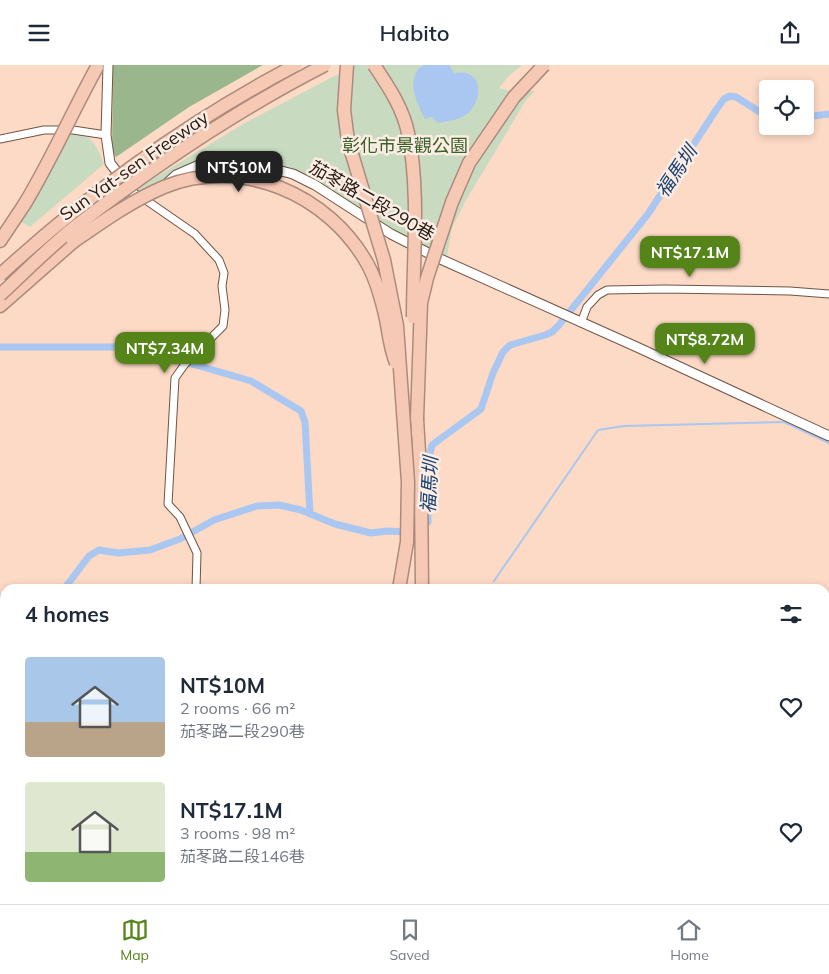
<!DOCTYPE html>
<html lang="en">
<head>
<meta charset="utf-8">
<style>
	:root { --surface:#fff; --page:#f2f2f3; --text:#1f2937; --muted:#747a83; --line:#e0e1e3; --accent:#558519 }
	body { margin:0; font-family:Mulish,"Noto Sans TC",sans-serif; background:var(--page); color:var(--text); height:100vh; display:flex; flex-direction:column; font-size:19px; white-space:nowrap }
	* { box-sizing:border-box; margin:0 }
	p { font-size:16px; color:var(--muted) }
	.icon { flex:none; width:28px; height:28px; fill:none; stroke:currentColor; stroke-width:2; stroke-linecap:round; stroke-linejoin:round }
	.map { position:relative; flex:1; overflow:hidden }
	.side { position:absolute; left:0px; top:519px; width:830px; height:321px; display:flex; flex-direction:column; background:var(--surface); border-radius:15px 15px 0 0; box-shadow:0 2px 8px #0003 }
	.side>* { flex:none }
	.controls { position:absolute; left:759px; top:15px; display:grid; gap:10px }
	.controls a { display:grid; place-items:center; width:55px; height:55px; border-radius:5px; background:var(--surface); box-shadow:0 2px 8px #0003; font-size:25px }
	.price { position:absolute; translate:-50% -42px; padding:0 11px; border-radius:10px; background:var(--accent); color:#fff; font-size:16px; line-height:32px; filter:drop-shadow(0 1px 2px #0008) }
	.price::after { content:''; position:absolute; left:50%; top:30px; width:15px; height:11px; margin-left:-8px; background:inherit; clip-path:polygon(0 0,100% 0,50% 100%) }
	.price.current { background:#222; color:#fff }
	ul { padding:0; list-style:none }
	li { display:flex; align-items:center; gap:15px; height:125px; padding:0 25px }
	li span { display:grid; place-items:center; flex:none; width:140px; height:100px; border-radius:5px; color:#555 }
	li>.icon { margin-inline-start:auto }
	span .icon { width:60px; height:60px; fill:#fffc; stroke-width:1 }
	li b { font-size:21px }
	h2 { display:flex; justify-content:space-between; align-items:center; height:60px; padding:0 25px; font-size:21px }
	header { display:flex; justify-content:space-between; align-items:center; height:65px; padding:0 25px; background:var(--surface); font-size:22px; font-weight:600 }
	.tab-bar { display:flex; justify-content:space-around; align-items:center; height:70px; border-top:1px solid var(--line); background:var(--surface); font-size:14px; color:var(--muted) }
	.tab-bar a { display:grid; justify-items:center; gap:2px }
	.tab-bar .current { color:var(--accent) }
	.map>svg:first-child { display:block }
</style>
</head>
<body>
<header><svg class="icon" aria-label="menu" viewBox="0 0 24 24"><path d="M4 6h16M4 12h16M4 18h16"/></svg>Habito<svg class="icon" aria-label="share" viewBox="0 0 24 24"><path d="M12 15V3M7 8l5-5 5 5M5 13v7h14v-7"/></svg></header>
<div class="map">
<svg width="829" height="839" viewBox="0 0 829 839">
	<rect width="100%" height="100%" fill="#fddac6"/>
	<path fill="#c8dbc0" d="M355,0H522L509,11L499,23L510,26H535L526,35L465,137L452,163L446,197L279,104L212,96L138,128V123L243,59Z
		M68,69C92,67 96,80 104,99L30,162L21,157L29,145Z"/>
	<path fill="#99b68d" d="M113,0H263L189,42L116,92L112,87Z"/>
	<path fill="#a9c7f0" d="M424,0H449L454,8C458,8 462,7 466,8C484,13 480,38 468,48C460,55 448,56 438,58L432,52L425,54C417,39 404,11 424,0Z"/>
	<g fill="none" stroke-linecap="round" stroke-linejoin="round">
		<path stroke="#a9c7f0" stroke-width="2" d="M494,516L598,365L624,361L784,357L829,378"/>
		<path stroke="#a9c7f0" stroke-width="7" d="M805,52L829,49
			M0,282H121L196,300L251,316L301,346L305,357L310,449
			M64,524L89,491L99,485L118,488L150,485L180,474L214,455L257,441L279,440L301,445L335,459L371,468L387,466L407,467L420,465L428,457L427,402L432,380L481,344L493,308L503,287L510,280L545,270L552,267L559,260L648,149L718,42L724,34L730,31L736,32L768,52
			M0,533L5,538"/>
		<g stroke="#715342" stroke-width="9">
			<path id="minor" d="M0,74L44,65H73L106,70
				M143,133L195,169L219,195L224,208L222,221L225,245L223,261L185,299L175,313L168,439L180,452L197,488L196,524
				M581,258L587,242L598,230L607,225L664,224L790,226L829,229
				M234,835L242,839
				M401,835L407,839
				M688,835L694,839"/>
		</g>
		<g stroke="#715342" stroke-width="11">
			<path id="tertiary" d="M108,0L106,70L110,98L138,134L144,133
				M165,120L176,110L208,96H237L262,101L293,109L315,120L391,169L438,193L639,283L829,371"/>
		</g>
		<g stroke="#ad8b7c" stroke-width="15">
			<path id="motorway" d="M0,176L24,140
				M0,241L73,177
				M417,354L421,420L422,524
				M0,650H5
				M0,671L5,673
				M0,689L5,690
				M0,748L5,751
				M324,835L326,839
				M435,835L445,839
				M484,835L493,839
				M541,835L547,839"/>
		</g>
		<use href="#minor" stroke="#fff" stroke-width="7"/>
		<use href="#tertiary" stroke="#fff" stroke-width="9"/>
		<use href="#motorway" stroke="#f6c9b5" stroke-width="12"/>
		<g stroke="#ad8b7c" stroke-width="15" stroke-linecap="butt">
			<path id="motorway-bridge" d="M347,0L344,45L348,76L384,195L397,261L408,417L407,477L399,524
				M374,0C388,21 403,43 408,68C420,125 413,193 413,252
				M24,140C51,96 72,47 97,2
				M73,177C102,157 131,136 164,122C241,91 329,129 368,200C377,217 382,236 386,254C389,269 390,283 396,298
				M0,210C89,128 189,56 296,0
				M0,230C25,207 49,182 76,161C154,101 237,45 325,0
				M417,354L421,238L427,213L452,137L469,98L514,32L544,0"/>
		</g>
		<use href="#motorway-bridge" stroke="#f6c9b5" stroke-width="12"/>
	</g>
	<g text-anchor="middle" stroke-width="5" stroke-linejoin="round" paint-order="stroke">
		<g font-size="18" fill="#396027" stroke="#fbede4">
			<text x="405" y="87">彰化市景觀公園</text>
		</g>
		<g font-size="18" fill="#251911" stroke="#fbede4">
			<text transform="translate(134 101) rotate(-35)" y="6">Sun Yat-sen Freeway</text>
			<text transform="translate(372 136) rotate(30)" y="6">茄苳路二段290巷</text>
		</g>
		<g font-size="19" font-style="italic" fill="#1b4072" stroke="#fbede4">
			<text transform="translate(676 106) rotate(-56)" y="7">福馬圳</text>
			<text transform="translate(429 420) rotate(-87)" y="7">福馬圳</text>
		</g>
	</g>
</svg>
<div class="controls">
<a><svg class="icon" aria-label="locate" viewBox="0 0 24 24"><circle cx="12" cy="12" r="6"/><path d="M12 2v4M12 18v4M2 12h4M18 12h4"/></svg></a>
</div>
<b class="price current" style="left:239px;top:128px">NT$10M</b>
<b class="price" style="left:690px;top:213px">NT$17.1M</b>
<b class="price" style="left:705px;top:300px">NT$8.72M</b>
<b class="price" style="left:165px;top:309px">NT$7.34M</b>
<section class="side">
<h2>4 homes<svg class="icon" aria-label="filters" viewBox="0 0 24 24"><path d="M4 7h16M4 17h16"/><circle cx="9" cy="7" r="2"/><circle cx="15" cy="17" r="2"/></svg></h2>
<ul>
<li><span style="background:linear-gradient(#a9c7e8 65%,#b9a48a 0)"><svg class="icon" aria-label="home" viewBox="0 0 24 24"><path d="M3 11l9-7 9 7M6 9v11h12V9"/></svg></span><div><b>NT$10M</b><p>2 rooms · 66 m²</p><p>茄苳路二段290巷</p></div><svg class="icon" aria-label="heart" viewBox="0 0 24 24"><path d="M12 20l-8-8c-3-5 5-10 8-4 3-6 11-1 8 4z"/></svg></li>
<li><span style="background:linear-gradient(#dfe7d0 70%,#8fb573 0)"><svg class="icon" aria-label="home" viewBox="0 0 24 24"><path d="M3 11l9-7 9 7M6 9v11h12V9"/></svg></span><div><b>NT$17.1M</b><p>3 rooms · 98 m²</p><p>茄苳路二段146巷</p></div><svg class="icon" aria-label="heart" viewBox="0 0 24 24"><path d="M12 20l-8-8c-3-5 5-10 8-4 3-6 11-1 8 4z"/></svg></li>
</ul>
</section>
</div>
<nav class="tab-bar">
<a class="current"><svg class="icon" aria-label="map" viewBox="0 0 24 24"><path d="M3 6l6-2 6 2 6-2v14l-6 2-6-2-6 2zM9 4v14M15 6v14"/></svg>Map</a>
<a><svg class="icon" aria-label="saved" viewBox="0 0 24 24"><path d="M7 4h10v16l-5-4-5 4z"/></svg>Saved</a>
<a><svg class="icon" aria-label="home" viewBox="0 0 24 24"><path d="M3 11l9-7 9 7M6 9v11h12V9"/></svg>Home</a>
</nav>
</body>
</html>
